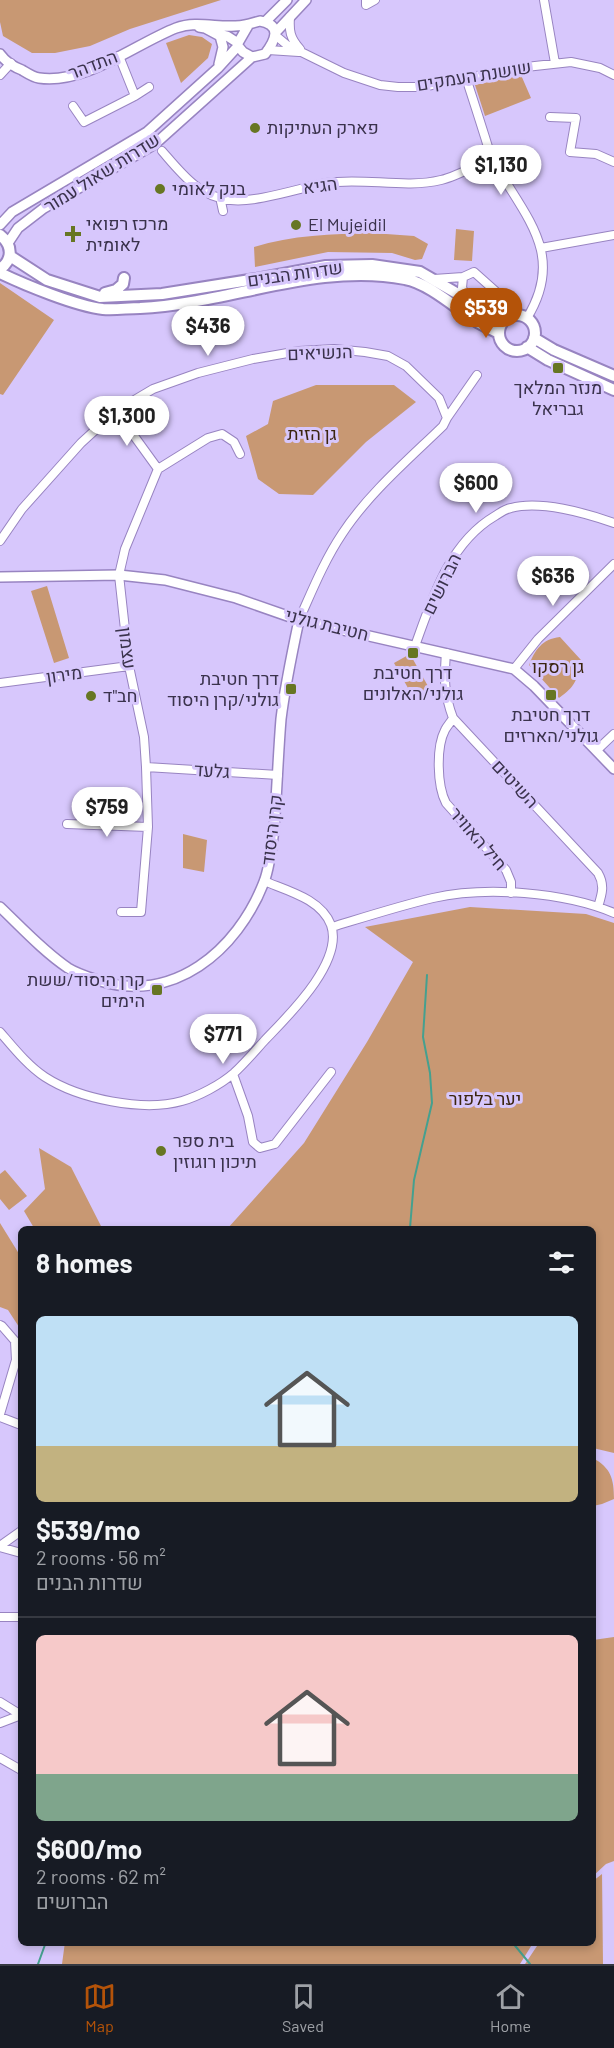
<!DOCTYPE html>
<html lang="en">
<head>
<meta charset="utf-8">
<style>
	:root { --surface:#171b24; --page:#20242c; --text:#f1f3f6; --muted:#9ea1a6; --line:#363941; --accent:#b45309 }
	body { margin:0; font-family:Barlow,Heebo,sans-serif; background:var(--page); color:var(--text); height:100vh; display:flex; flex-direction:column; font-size:22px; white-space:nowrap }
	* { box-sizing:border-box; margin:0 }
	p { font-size:20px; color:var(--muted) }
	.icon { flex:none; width:33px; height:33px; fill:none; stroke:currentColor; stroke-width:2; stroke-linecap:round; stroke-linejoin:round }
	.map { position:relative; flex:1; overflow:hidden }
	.panel { position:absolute; left:18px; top:1226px; width:578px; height:720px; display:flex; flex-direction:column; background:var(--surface); border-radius:9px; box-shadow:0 3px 9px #0003 }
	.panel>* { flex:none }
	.price { position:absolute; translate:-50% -51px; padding:0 14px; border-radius:21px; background:#fff; color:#222; font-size:20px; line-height:39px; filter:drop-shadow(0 2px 3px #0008) }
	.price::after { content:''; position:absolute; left:50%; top:36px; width:18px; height:14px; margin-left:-9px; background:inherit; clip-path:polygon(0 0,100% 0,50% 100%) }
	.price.active { background:var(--accent); color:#fff }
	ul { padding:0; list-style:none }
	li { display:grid; align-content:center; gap:12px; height:318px; padding:0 18px }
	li+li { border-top:2px solid var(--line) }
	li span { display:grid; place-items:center; height:186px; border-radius:9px; color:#555 }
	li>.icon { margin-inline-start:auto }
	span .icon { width:108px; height:108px; fill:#fffc; stroke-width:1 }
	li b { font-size:26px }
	h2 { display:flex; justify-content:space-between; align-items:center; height:72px; padding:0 18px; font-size:26px }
	.menu { display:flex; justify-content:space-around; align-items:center; height:84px; border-top:2px solid var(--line); background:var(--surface); font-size:16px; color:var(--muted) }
	.menu a { display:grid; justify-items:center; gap:3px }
	.menu .active { color:var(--accent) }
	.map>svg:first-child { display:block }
</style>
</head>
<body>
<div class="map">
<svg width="614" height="1964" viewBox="0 0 614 1964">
	<rect width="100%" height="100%" fill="#d7c7fc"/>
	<path fill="#c89873" d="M0,0H221L130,29L90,46L55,53H32L3,36L0,22Z
		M189,35L202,37L212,44L208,58L181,83L166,43Z
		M521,75L531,98L485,116L475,85Z
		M456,229L474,231L472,261L454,260Z
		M372,233L414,236L428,244L422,259L415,260L392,253L328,252L255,267L254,247C292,235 332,234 372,233Z
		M0,283L54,320L3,395L0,394Z
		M316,385H394L416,402L366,442L313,495L279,494L258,479L246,436L268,424L273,401Z
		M47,586L69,658L54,663L31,591Z
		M560,637L581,660C577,680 576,686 559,698L529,665C535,650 542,639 560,637Z
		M410,654L429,688L413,697L394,663Z
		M183,834L207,840L204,872L183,868Z
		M470,907L586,914L614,923V1453L593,1448L592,1228H228L304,1143L367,1042L413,962L365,927Z
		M39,1148L71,1167L102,1228H34L24,1211L45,1189Z
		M5,1170L27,1196L9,1210L0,1199V1174Z
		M0,1223L21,1257V1330L8,1310L0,1307Z
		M593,1458C611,1468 614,1479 614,1499L602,1504L593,1506Z
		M614,1637V1861L606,1864L593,1876V1640Z
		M602,1874L603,1964H525L539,1943L592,1942L593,1881Z
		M65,1942H533V1943L520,1964H62Z"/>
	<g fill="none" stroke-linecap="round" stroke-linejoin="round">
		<path stroke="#45a08f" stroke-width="2" d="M410,1228L414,1180L432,1103L430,1073L423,1037L427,975
			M512,1942L530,1964
			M38,1964L46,1942"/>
		<g stroke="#9884c1" stroke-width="10">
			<path id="minor" d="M366,0V5L375,0
				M544,0L555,63
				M290,17C289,31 290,38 300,49
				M275,35L287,45L344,73L380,85L398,87H422L517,68L571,62L600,68L614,75
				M268,50L299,52
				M0,75L11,63
				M466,78C472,96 478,115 484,134C487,143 489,152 493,160C523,215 567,253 527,318
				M135,96L149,87
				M73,106L84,122L135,96L119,56
				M550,117L576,118L570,152L596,154L614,162
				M162,151C182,174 199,197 231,200C256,203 300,188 326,183C364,177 404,189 441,180C458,176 476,165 492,158
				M220,197L223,211
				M541,248L614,235
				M434,279L463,277
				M468,299L462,288L463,277L474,272L502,297
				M116,411L158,469
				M0,541L22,509L81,443L116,411L153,389L198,373L253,359L299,351L334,349L365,352L388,356L406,366L439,398L447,418L477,375
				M299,620C312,591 324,561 342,534C368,494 409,459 443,426L447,418
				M415,646C432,599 449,543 495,516C500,513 505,509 511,508C540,500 586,513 614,523
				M446,653C444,678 444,694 453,718L598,873C605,885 602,894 598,907
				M514,669L538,639L614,564
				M0,683L129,666
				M453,718C451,722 447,726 445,730C436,747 437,786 446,803L506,870L511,882V893
				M597,750L614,734
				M146,767L278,775
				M67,824L148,827
				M121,912H141L148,827L146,767L144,737L129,666L119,575L125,549L158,469L208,438L222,434L234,442L240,454
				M332,927C365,917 399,906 433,898C486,886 564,892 614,913
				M0,1032C13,1047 28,1066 45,1077C79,1099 143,1112 182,1101C199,1096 220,1085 234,1073C245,1063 255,1051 265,1040C288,1016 344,962 331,925C321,899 288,891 264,881
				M233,1074L248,1116L253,1142L260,1148L275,1144L331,1072
				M0,1325L2,1326L15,1341L16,1360L0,1414
				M0,1417L21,1425
				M0,1546L21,1531
				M0,1547L21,1553
				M0,1617H21
				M0,1702L21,1715
				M0,1723L21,1715
				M0,1758L21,1770"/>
		</g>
		<g stroke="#9884c1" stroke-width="12">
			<path id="tertiary" d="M260,21C283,25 275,41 265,54L252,57L243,52L238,46V43L249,24Z
				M265,22L287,0
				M199,27L205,28L220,36L223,47L219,64
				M276,32L306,0
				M215,33L227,36L238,43
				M0,54C5,61 14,67 22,70C27,73 33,77 39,78C85,85 135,44 176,28C200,19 225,31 249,24
				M0,225L12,212L147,132L218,68L238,46
				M8,243L18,228L44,208L155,144L252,57
				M0,577L119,575L165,580L236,598L299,620L514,669L534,686L614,769
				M0,907C22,928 43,951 68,968C76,973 88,977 97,980C173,1005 237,951 264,882C270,866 272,846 274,829C277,792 278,756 281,719C285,686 292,653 299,620"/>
		</g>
		<g stroke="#9884c1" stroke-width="14">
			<path id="secondary" d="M0,235C13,245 13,260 0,269
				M10,256L47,280L100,297L162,294L262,278L326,266L372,265L420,272L496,316L506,319
				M0,273C25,285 76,306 103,309C115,310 128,308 140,308C228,304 317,262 405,279C429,283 458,310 479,323C486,327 493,330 499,333
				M105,293L116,290L123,284L124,278
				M499 333a18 18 0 1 1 36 0a18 18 0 1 1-36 0Z
				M534,338L554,350L614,376
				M527,347L548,360L614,390"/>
		</g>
		<use href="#minor" stroke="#fff" stroke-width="8"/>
		<use href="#tertiary" stroke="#fff" stroke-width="9"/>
		<use href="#secondary" stroke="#fff" stroke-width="10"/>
	</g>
	<g fill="#677623" stroke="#d7c7fc" stroke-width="2">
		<circle cx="255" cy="128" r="6"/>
		<circle cx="160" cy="189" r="6"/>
		<circle cx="296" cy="225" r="6"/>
		<path d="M70 225h6v6h6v6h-6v6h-6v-6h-6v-6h6z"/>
		<rect x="552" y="362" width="12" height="12" rx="3"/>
		<rect x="407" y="647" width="12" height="12" rx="3"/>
		<rect x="285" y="683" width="12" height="12" rx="3"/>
		<rect x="545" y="689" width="12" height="12" rx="3"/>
		<circle cx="91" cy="696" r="6"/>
		<rect x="151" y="984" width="12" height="12" rx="3"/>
		<circle cx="161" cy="1151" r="6"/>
	</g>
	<g text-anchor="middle" stroke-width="6" stroke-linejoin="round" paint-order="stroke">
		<g font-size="18" fill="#3a324c" stroke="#d7c7fc">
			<text transform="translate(93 65) rotate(-21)" y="6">התדהר</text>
			<text transform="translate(474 76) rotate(-9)" y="6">שושנת העמקים</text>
			<text transform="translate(102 173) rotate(-32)" y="6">שדרות שאול עמור</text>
			<text transform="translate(320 186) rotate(-8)" y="6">הגיא</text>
			<text transform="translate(295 274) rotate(-8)" y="6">שדרות הבנים</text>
			<text transform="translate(320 353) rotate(-2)" y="6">הנשיאים</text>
			<text transform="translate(442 584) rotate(-64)" y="6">הברושים</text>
			<text transform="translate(327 625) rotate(14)" y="6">חטיבת גולני</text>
			<text transform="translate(127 648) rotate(83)" y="6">עצמון</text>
			<text transform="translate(64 675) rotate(-8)" y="6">מירון</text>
			<text transform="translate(212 771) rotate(4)" y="6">גלעד</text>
			<text transform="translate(515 784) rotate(47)" y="6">השיטים</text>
			<text transform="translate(272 830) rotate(-83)" y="6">קרן היסוד</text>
			<text transform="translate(478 839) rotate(49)" y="6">חיל האוויר</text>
		</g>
		<g font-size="18" fill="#3a324c" stroke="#d7c7fc" text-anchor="start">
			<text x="267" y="134">פארק העתיקות</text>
			<text x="172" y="195">בנק לאומי</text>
			<text x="86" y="230">מרכז רפואי<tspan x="86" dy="21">לאומית</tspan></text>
			<text x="308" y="231">El Mujeidil</text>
			<text x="558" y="394" text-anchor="middle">מנזר המלאך<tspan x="558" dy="21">גבריאל</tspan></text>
			<text x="413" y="679" text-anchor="middle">דרך חטיבת<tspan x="413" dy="21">גולני/האלונים</tspan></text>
			<text x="279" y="685" text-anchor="end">דרך חטיבת<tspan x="279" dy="21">גולני/קרן היסוד</tspan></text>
			<text x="103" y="702">חב"ד</text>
			<text x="551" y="721" text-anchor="middle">דרך חטיבת<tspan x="551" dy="21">גולני/הארזים</tspan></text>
			<text x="145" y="986" text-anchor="end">קרן היסוד/ששת<tspan x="145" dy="21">הימים</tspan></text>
			<text x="173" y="1147">בית ספר<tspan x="173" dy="21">תיכון רוגוזין</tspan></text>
		</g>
		<g font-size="18" fill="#3b240f" stroke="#d7c7fc">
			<text x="312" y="440">גן הזית</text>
			<text x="558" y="673">גן רסקו</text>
			<text x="485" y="1105">יער בלפור</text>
		</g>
	</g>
</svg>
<b class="price" style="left:501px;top:196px">$1,130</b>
<b class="price active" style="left:486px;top:339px">$539</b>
<b class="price" style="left:208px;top:357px">$436</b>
<b class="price" style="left:127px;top:447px">$1,300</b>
<b class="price" style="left:476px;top:514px">$600</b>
<b class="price" style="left:553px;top:607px">$636</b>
<b class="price" style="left:107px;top:838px">$759</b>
<b class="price" style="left:223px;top:1065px">$771</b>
<section class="panel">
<h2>8 homes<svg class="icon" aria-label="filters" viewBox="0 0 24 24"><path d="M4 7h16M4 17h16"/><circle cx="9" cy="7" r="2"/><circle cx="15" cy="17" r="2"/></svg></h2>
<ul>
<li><span style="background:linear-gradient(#bfe0f5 70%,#c2b280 0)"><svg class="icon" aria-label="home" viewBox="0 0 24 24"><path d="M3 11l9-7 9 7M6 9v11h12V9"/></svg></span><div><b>$539/mo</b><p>2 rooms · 56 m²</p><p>שדרות הבנים</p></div></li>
<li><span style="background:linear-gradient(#f6c9c9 75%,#7fa58c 0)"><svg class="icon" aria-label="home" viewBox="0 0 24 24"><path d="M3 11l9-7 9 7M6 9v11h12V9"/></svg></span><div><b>$600/mo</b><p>2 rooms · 62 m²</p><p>הברושים</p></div></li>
</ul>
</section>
</div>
<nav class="menu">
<a class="active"><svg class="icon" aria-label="map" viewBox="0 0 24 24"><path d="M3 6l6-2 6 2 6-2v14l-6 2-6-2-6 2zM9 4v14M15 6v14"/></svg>Map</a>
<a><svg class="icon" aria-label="saved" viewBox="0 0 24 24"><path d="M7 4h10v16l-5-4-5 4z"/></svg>Saved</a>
<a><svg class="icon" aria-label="home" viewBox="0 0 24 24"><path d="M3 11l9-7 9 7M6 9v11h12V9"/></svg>Home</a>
</nav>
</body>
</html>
